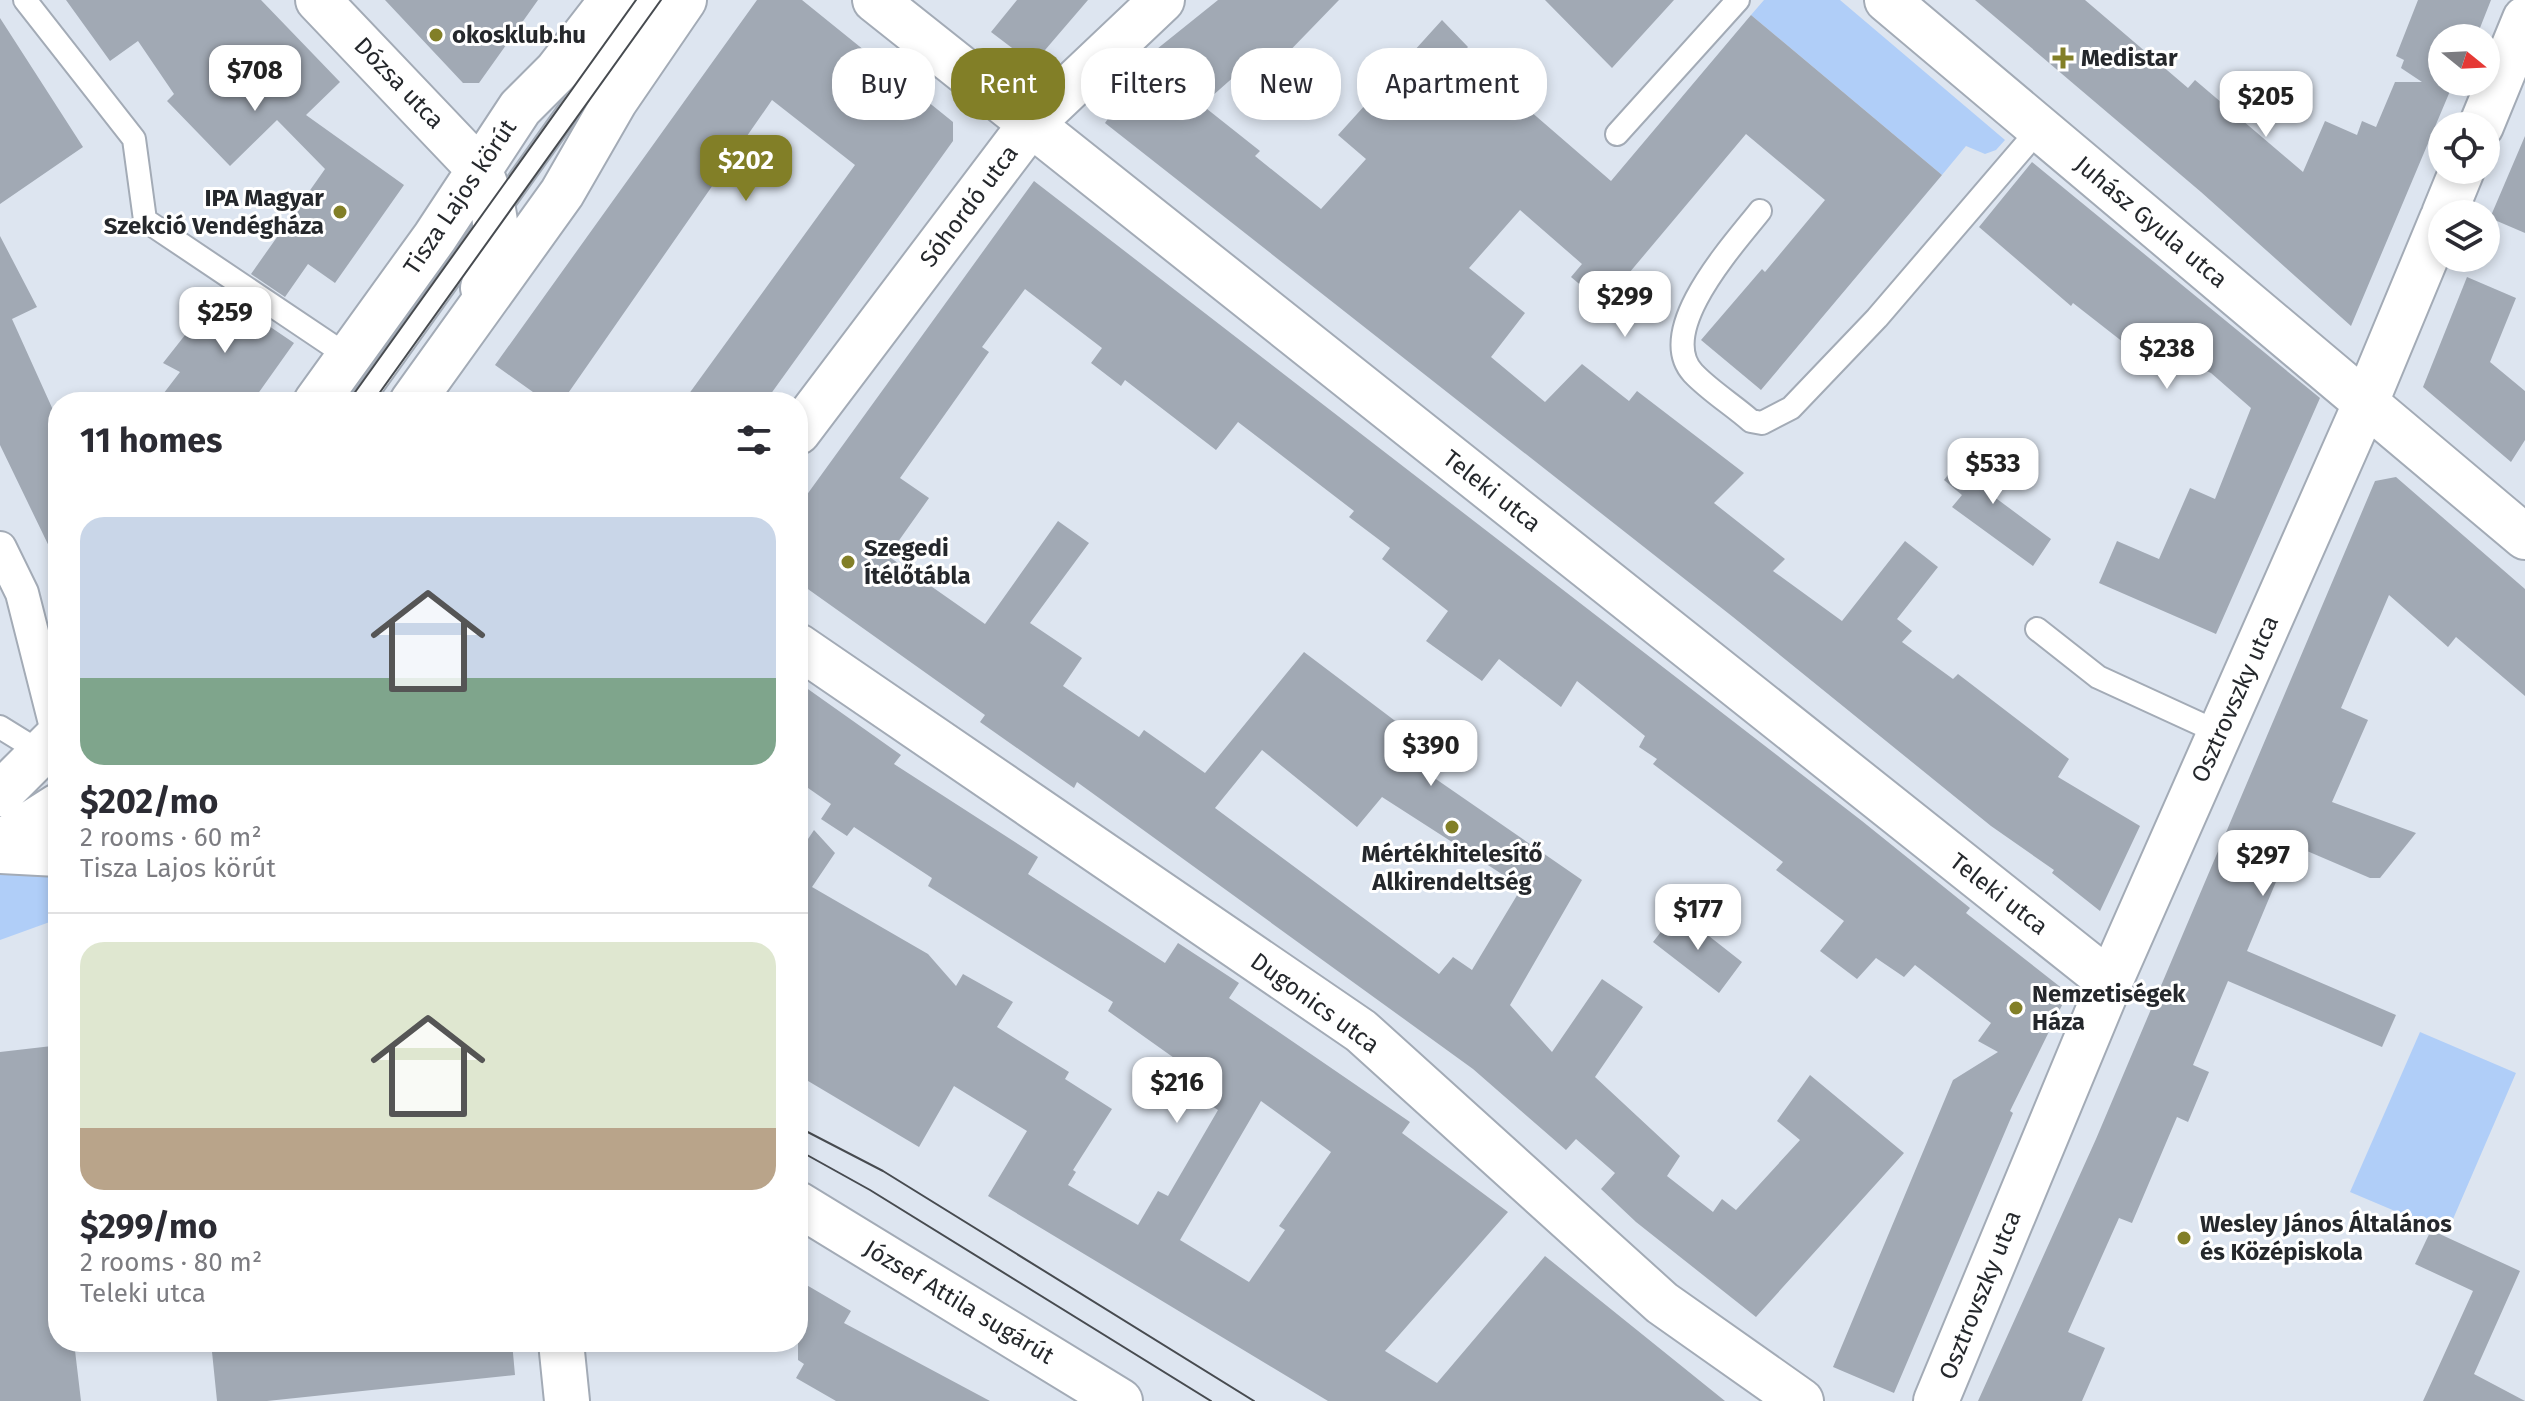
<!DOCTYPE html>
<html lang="en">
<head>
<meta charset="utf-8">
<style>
	:root { --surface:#fff; --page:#f7f7f7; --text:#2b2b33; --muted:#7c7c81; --line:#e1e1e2; --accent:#827f27 }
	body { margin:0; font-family:"Fira Sans",sans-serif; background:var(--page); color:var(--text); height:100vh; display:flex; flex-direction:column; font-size:30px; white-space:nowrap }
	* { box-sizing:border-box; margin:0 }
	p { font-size:26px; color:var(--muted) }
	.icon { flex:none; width:44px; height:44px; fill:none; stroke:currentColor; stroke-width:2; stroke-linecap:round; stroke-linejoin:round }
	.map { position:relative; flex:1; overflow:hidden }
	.details { position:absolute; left:48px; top:392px; width:760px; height:960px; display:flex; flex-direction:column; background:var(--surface); border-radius:32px; box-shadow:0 4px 12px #0003 }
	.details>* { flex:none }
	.guide { position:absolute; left:832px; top:48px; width:760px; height:72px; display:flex; gap:16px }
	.needle { width:52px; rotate:108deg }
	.controls { position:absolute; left:2428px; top:24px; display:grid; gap:16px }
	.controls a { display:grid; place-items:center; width:72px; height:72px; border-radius:50%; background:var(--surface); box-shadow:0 4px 12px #0003; font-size:40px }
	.price { position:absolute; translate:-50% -68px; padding:0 18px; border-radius:16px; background:#fff; color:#222; font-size:26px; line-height:52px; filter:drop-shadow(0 2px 4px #0008) }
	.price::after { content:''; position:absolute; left:50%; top:48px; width:24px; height:18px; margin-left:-12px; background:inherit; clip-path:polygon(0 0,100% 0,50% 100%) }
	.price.selected { background:var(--accent); color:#fff }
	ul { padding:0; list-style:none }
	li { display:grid; align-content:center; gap:16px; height:424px; padding:0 32px }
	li+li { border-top:2px solid var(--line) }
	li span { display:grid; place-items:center; height:248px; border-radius:24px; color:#555 }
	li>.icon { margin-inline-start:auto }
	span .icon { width:144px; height:144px; fill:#fffc; stroke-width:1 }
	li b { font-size:34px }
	h2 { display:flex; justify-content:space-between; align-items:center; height:96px; padding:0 32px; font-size:34px }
	.tag { padding:0 28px; border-radius:32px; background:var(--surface); box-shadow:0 4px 12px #0003; font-size:28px; line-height:72px }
	.tag.selected { background:var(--accent); color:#fff }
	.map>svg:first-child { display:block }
</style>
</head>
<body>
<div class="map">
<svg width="2525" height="1401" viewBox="0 0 2525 1401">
	<rect width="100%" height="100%" fill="#dde5f0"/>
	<path fill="#b0cef8" d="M1764,0H1840L2005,140L1996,150L1985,154L1966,146L1942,175L1751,15Z
		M58,861V919L0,940V872Z
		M2420,1032L2516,1073L2447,1233L2350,1192Z"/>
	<path fill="#a1a9b4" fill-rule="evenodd" d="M66,0H261L340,82L306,115L404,185L335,283L308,264L285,297L251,274L325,169L277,120L230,166L167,101L174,94L138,41L110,61Z
		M385,0H538L479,83H463Z
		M757,0H802L953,122V141L765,402H683L855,165L772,100L562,402H547L495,365Z
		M1017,0H1088L1033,64L991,32Z
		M1218,0H1339L1277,64L1263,51L1202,105L1260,151L1255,156L1321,209L1366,159L1338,135L1442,20L1468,47L1453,63L1510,119L1523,105L1611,181L1751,15L1942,175L1761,390L1701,340L1762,269L1765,272L1825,200L1746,134L1603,304L1571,277L1582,264L1520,210L1469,268L1525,313L1491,357L1545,402L1582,364L1629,401L1637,391L1744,473L1714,503L1785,559L1773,571L1842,621L1905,541L1938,567L1897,619L1912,631L1902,642L1953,679L1958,674L2069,759L2058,777L2140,826L2100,911L2052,873L2054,870L1991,826L1733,617L1105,123L1152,53Z
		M1545,0H1674L1612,68Z
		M1975,0H2085L2188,88L2195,80L2303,172L2325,121L2357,135L2362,121L2376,127L2395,82H2422L2401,68L2404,60L2396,56L2418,0H2491L2476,38H2442V82H2457L2453,84L2351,326L2201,192Z
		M0,18L83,147L0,204Z
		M2525,136V233L2490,218Z
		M2032,162L2320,398L2216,634L2099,583L2117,541L2159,559L2190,488L2215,499L2251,408L2211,373L2174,356L2170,361L2145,341L2137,353L2073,303L2071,306L1979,227Z
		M1034,181L1862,821L1970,908L1966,913L2068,993L2010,1111L2013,1113L1894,1393L1833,1367L1953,1080L1998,1052L1978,1041L1991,1023L1915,965L1904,977L1876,958L1857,979L1820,951L1844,921L1776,870L1783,862L1653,764L1657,759L1639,747L1645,736L1577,681L1561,707L1499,659L1482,681L1426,641L1448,611L1382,559L1390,548L1349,517L1354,511L1238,422L1216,450L1125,380L1121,386L1091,363L1102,348L1025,289L982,347L989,352L900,478L929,498L888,556L985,624L1058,521L1089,543L1030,623L1082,658L1063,686L1139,737L1144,730L1205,773L1304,652L1431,748L1417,766L1582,880L1510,1005L1552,1052L1602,979L1643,1007L1595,1077L1680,1156L1667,1176L1713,1212L1722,1199L1736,1210L1800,1140L1777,1121L1810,1075L1904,1153L1756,1317L1636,1222L1601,1189L1615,1173L1576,1139L1566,1150L1473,1069L1077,782L1074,788L980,722L985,715L798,582V507ZM1262,750L1357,827L1382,797L1522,887L1472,970L1453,957L1439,974L1215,808Z
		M0,236L37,307L12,319L58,421V565L0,445Z
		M2467,277L2516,298L2490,362L2525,391V440L2511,462L2423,387Z
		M219,292L232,301L235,297L269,320L266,324L294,343L252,402H157L180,372L163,363Z
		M1970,446L2009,476L1993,496L2051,539L2033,566L1952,507L1962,495L1944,480Z
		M2396,477L2525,589V696L2456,637L2448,647L2389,595L2341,708L2368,720L2332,802L2416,833L2380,878H2370L2300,848L2286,881L2278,877L2247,951L2396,1015L2382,1047L2228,981L2193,1065L2209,1072L2188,1122L2177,1117L2132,1223L2119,1218L2068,1332L2105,1348L2082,1401H1978L2096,1139L2375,481Z
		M798,682L901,755L894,764L1038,857L1028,874L1165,963L1178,943L1239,983L1229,998L1410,1122L1402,1133L1508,1212L1385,1351L1437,1383L1545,1256L1725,1401H1328L988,1196L1027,1131L954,1086L919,1147L798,1075V854L814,830L835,853L812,887L928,954L956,986L963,974L1013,1002L997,1027L1069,1072L1065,1079L1112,1109L1073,1170L1076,1172L1068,1185L1138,1225L1158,1191L1168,1196L1218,1110L1174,1081L1184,1065L1108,1011L1113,1002L928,886L932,878L854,827L847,836L821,819L831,804L798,781ZM1261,1101L1331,1152L1279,1226L1285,1230L1249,1282L1180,1240Z
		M1677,911L1742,962L1719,993L1653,942Z
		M52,1046L58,1103V1160L48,1161L55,1226L58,1225V1342H74L81,1401H0V1052Z
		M2431,1230L2520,1271L2474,1374L2525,1401H2423L2473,1291L2415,1264Z
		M798,1280L851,1311L844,1323L990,1401H836L796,1378L804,1364L798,1360Z
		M211,1342H512L515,1375L267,1401H217Z"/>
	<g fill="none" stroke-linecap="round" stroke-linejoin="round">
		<g stroke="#a3abb6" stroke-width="26">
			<path id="service" d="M25,0L134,139L145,220L349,357
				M1617,134L1738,0
				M1760,211C1735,243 1654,330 1693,373C1710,391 1733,405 1751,421L1762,423L1791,408L1877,318L2040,128
				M361,402L648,0
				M2037,629L2098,677L2220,733
				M0,727L42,753"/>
		</g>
		<g stroke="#a3abb6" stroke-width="36">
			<path id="pedestrian" d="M0,548L22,593L58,735"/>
		</g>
		<g stroke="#a3abb6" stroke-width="48">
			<path id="minor" d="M875,0L2110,982
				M1887,0L2525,537
				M2481,126L2525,19
				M2444,214L2462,170
				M798,432L1030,125L1162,0
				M798,646L1361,1031L1662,1303L1801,1401
				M561,1342L567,1401
				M1936,1401L2110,982L2366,402L2442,219"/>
		</g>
		<g stroke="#a3abb6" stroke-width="48">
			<path id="tertiary" d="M318,0L478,168C502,217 498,237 483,288
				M316,402L435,237L520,108L557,71L612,0
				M412,402L562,193L615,101L684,0
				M0,794L58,736
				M0,843L58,806
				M0,851L58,854
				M798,1204L1120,1401"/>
		</g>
		<use href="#service" stroke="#fff" stroke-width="22"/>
		<use href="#pedestrian" stroke="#fff" stroke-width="32"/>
		<use href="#minor" stroke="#fff" stroke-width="44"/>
		<use href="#tertiary" stroke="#fff" stroke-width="44"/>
		<path stroke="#474b50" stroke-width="2" d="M348,402L636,0
			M373,402L661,0
			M798,1127L883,1171L1254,1401
			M798,1150L870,1190L1211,1401"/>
	</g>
	<g fill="#827f27" stroke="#fff" stroke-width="3">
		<circle cx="436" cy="35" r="8"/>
		<path d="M2059 46h8v8h8v8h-8v8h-8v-8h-8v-8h8z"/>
		<circle cx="340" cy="212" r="8"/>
		<circle cx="848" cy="562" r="8"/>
		<circle cx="1452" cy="827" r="8"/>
		<circle cx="2016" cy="1008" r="8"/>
		<circle cx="2184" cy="1238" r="8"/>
	</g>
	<g text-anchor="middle" stroke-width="6" stroke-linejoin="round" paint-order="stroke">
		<g font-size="24" font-weight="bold" fill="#25282c" stroke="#fff" text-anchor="start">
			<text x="452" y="43">okosklub.hu</text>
			<text x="2081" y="66">Medistar</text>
			<text x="324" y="206" text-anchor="end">IPA Magyar<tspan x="324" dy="28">Szekció Vendégháza</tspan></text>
			<text x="864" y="556">Szegedi<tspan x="864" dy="28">Ítélőtábla</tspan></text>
			<text x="1452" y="862" text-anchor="middle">Mértékhitelesítő<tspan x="1452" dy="28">Alkirendeltség</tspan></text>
			<text x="2032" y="1002">Nemzetiségek<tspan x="2032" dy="28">Háza</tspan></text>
			<text x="2200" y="1232">Wesley János Általános<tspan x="2200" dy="28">és Középiskola</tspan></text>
		</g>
		<g font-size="24" fill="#25282c" stroke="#fff">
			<text transform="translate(399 83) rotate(46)" y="8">Dózsa utca</text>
			<text transform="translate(460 197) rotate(-56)" y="8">Tisza Lajos körút</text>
			<text transform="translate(969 206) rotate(-53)" y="8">Sóhordó utca</text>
			<text transform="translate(2151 222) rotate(40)" y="8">Juhász Gyula utca</text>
			<text transform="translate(1492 491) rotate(38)" y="8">Teleki utca</text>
			<text transform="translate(2235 699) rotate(-66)" y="8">Osztrovszky utca</text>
			<text transform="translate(1999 894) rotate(38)" y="8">Teleki utca</text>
			<text transform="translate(1315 1003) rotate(36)" y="8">Dugonics utca</text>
			<text transform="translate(1980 1295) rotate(-68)" y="8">Osztrovszky utca</text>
			<text transform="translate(959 1302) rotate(31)" y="8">József Attila sugárút</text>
		</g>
	</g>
</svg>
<div class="controls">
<a><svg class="needle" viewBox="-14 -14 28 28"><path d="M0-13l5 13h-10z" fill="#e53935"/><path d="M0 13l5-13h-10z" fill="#7c7c81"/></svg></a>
<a><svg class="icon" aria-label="locate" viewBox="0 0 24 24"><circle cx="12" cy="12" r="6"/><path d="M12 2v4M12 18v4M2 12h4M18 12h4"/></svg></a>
<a><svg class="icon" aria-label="layers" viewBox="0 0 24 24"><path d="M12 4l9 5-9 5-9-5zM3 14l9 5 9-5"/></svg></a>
</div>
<b class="price" style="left:255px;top:113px">$708</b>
<b class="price" style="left:2266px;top:139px">$205</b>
<b class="price selected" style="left:746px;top:203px">$202</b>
<b class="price" style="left:1625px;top:339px">$299</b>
<b class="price" style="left:225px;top:355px">$259</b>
<b class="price" style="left:2167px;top:391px">$238</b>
<b class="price" style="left:1993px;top:506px">$533</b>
<b class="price" style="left:1431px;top:788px">$390</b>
<b class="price" style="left:2263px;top:898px">$297</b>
<b class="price" style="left:1698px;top:952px">$177</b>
<b class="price" style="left:1177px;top:1125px">$216</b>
<div class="guide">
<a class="tag">Buy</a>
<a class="tag selected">Rent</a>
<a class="tag">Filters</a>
<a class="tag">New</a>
<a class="tag">Apartment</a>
</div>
<section class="details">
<h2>11 homes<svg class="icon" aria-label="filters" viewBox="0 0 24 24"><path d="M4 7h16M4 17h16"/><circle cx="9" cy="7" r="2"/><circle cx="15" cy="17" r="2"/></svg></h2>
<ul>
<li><span style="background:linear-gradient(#c9d6e8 65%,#7fa58c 0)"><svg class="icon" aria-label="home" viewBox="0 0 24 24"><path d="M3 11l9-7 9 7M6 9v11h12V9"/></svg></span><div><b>$202/mo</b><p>2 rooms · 60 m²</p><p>Tisza Lajos körút</p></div></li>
<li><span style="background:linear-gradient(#dfe7d0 75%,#b9a48a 0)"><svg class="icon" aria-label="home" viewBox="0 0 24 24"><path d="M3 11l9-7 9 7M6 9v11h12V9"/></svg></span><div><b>$299/mo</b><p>2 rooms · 80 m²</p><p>Teleki utca</p></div></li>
</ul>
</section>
</div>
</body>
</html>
